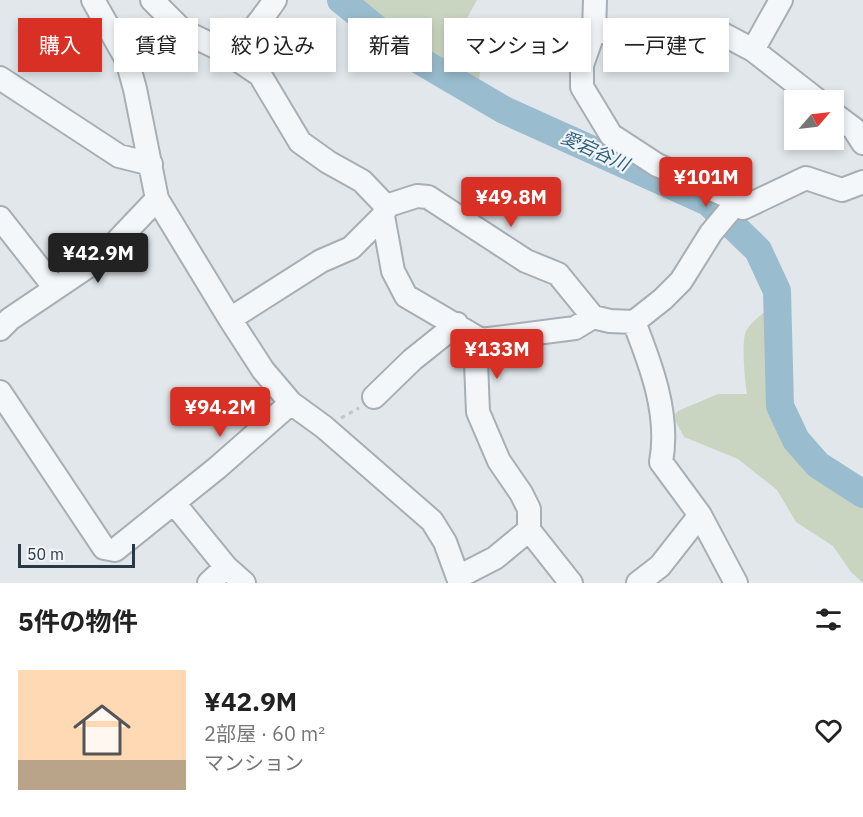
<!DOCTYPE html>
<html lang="ja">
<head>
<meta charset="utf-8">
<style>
	:root { --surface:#fff; --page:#f6f6f6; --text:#222; --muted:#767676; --accent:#d93025 }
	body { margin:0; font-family:"IBM Plex Sans","Noto Sans JP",sans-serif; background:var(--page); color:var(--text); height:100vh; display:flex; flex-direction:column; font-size:22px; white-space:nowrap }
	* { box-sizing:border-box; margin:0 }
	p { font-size:20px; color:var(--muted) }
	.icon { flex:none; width:33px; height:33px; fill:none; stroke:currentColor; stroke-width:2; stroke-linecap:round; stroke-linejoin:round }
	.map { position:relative; height:583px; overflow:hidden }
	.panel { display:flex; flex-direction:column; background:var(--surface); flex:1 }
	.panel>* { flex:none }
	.top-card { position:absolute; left:18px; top:18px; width:828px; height:54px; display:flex; gap:12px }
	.needle { width:39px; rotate:62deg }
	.controls { position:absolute; left:784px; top:90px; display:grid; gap:12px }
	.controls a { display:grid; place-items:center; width:60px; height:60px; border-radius:0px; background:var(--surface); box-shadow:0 3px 9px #0003; font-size:30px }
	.scale { position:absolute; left:18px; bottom:15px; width:117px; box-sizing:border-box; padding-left:6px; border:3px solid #283844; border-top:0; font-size:16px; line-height:21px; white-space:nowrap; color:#283844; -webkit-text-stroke:4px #f1f5f8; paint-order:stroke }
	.price { position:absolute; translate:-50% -51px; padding:0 14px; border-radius:6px; background:var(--accent); color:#fff; font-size:20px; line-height:39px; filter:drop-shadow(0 2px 3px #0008) }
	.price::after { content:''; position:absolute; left:50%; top:36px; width:18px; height:14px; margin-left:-9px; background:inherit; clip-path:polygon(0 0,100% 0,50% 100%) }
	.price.active { background:#222; color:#fff }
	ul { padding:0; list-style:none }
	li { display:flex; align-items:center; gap:18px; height:150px; padding:0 18px }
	li span { display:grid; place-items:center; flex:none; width:168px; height:120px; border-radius:0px; color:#555 }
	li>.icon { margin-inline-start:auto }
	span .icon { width:72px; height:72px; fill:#fffc; stroke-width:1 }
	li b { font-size:26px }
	h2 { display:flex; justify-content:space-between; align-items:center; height:72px; padding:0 18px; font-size:26px }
	.chip { padding:0 21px; border-radius:0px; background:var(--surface); box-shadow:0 3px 9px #0003; font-size:21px; line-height:54px }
	.chip.active { background:var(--accent); color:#fff }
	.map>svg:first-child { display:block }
</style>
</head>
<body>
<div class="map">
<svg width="863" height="583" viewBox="0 0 863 583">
	<rect width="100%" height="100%" fill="#e1e7eb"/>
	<path fill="#cad5c1" d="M354,0H477L467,18L481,63L479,80L375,21Z
		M775,304L784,306L789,313L781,341L788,374L784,384L789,414L777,424L778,430L863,502V583L851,572L833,546L796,522L777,490L738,459L684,437L673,416L678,411L718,394H747C745,381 741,343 746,331C752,320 765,312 775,304Z"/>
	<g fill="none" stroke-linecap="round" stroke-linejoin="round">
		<path stroke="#99bdce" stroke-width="28" d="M341,0L405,52L504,110L708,202L758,250L777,291L780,406L796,440L818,465L863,494"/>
		<g stroke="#a6afb6" stroke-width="26">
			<path id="minor" d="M93,0L127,60L135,89L157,199L230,319L263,370L291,403L324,427L432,521L445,542L460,583
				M152,0L183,31L226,52L260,75L300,142L328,162L362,181L386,206
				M595,0L594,31L582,65V87L611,135L657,165L736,200L743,208L806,178L842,190L863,182
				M594,31L643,35L719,32L753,50L817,100
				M753,50L781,0
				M226,52C248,39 261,20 275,0
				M0,78L119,156L151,164
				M834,114L854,129L863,143
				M386,206L417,196L428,197L526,261L558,274L593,317L610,321L634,322L663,299L681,281L711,233L731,209L736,200
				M386,206L383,216L393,271L406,296L481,340L476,363L478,412L499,461L521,493L529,509V530L571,583
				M0,218L55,288
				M230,319L321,261L351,248L383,216
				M634,322C651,365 670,415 661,462L700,515L736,583
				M0,329L10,319L102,257L157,199
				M481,340L575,328L593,317
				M0,392L104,548L115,550L217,468L291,403
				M374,397L412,360L457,324
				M174,503L226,567L244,583
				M458,577L495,558L529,530
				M209,583L226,567
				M638,583L660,566L700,515"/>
		</g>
		<path stroke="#bfc5ca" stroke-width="3" stroke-dasharray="4.5 4.5" stroke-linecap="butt" d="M341,418L359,408"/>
		<use href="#minor" stroke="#f4f7f9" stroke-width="22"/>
	</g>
	<g text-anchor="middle" stroke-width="4.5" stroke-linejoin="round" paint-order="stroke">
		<g font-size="18" font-style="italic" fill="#2e607c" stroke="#f1f5f8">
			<text transform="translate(595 151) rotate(24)" y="6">愛宕谷川</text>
		</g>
	</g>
</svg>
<div class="controls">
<a><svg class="needle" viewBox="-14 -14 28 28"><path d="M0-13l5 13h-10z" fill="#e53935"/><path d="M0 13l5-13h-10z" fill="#767676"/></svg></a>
</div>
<div class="scale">50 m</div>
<b class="price" style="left:706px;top:208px">¥101M</b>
<b class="price" style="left:511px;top:228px">¥49.8M</b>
<b class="price active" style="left:98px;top:284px">¥42.9M</b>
<b class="price" style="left:497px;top:380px">¥133M</b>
<b class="price" style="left:220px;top:438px">¥94.2M</b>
<div class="top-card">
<a class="chip active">購入</a>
<a class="chip">賃貸</a>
<a class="chip">絞り込み</a>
<a class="chip">新着</a>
<a class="chip">マンション</a>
<a class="chip">一戸建て</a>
</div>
</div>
<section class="panel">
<h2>5件の物件<svg class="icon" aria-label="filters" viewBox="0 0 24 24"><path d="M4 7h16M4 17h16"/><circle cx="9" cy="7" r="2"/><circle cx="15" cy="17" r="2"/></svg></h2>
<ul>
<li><span style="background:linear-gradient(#ffd9b3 75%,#b9a48a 0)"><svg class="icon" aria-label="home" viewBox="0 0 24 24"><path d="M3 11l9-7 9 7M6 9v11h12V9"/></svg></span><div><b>¥42.9M</b><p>2部屋 · 60 m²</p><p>マンション</p></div><svg class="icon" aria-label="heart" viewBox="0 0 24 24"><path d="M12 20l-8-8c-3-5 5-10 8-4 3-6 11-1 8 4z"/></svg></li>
</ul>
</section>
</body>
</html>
